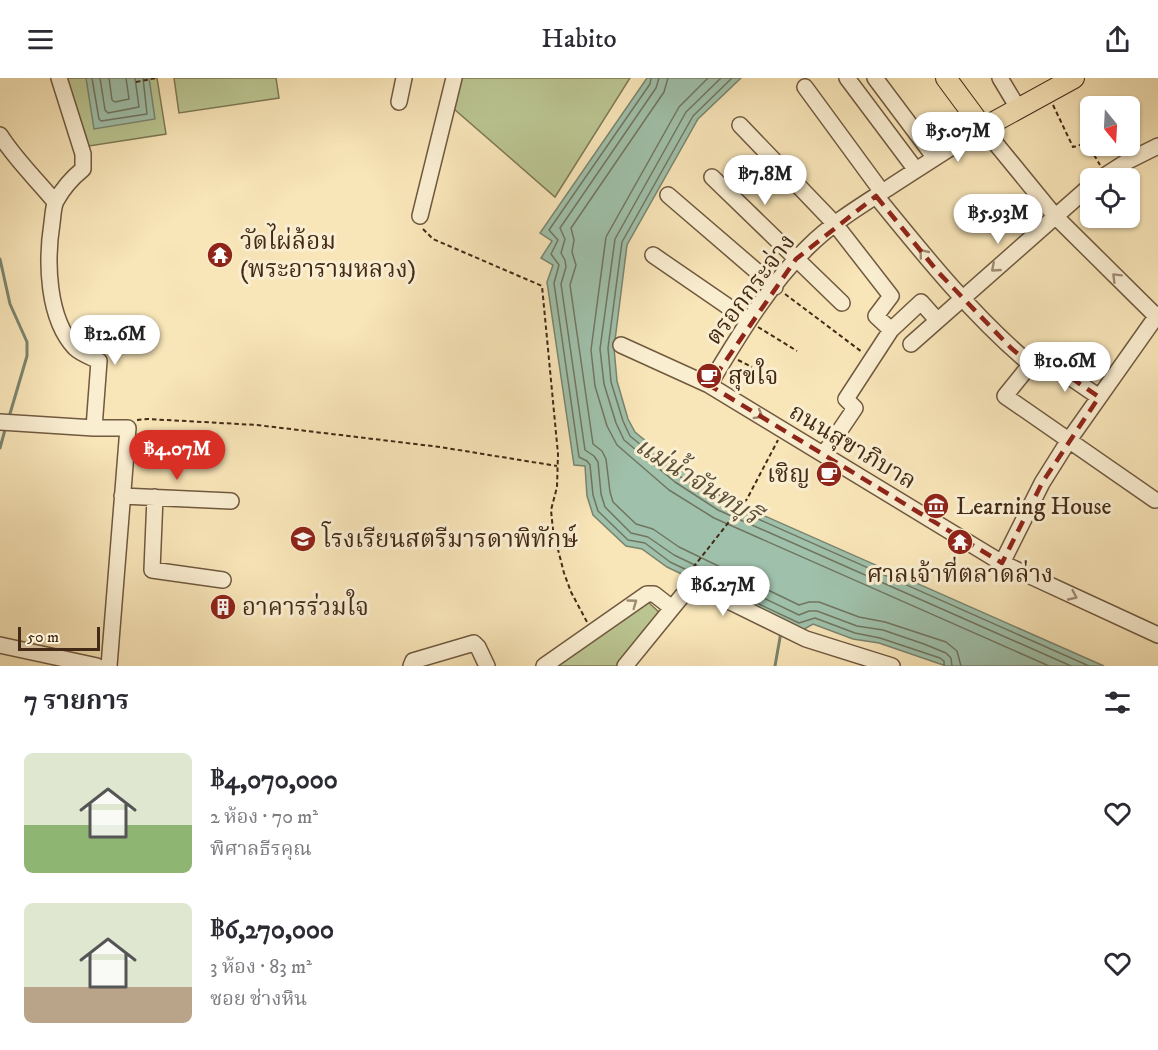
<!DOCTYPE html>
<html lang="th">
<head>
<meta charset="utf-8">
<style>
	:root { --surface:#fff; --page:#f2f2f3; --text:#2b2b33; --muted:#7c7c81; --accent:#d93025 }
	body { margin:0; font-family:"IM FELL DW Pica","Noto Serif Thai",serif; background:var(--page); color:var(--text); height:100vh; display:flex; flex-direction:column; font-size:22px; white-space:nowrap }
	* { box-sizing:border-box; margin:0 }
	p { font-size:20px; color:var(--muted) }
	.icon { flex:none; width:33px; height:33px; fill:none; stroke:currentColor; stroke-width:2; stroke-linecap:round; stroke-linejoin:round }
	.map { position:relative; height:588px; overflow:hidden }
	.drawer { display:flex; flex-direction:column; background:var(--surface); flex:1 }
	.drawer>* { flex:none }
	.needle { width:39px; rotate:162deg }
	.tools { position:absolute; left:1080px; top:18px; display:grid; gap:12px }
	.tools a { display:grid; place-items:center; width:60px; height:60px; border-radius:9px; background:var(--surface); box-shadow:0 2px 4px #0004; font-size:30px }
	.scale { position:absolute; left:18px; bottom:15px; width:82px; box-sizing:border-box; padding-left:6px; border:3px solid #432a17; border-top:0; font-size:16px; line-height:21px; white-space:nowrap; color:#432a17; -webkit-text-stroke:4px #faeed1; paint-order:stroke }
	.price { position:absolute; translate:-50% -51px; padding:0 14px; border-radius:21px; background:#fff; color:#222; font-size:20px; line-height:39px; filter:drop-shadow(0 2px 3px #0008) }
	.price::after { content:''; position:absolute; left:50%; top:36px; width:18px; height:14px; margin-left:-9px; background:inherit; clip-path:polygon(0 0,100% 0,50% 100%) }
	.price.selected { background:var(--accent); color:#fff }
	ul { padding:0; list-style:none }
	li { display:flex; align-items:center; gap:18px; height:150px; padding:0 24px }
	li span { display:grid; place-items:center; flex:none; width:168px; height:120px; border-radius:9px; color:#555 }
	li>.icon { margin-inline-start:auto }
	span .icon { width:72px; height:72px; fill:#fffc; stroke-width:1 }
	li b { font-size:26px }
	h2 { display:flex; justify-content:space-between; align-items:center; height:72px; padding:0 24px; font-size:26px }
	header { display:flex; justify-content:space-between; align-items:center; height:78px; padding:0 24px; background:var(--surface); font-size:27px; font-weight:600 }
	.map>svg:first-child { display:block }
</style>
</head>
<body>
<header><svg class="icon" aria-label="menu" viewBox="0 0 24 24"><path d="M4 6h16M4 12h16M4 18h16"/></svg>Habito<svg class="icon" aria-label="share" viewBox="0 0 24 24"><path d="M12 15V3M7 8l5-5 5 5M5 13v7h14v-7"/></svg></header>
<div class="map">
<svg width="1158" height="588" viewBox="0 0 1158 588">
	<rect width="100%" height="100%" fill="#f8e5b8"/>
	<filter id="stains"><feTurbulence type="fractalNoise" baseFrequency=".00333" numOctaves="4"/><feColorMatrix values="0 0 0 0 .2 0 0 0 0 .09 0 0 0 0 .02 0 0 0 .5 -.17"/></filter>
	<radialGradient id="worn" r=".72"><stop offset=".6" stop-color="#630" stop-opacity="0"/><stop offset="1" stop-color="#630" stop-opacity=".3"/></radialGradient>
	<path fill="#bac591" stroke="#7e7854" stroke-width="1.5" d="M67,0H157L166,56L89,68Z
		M174,0H276L279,20L179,35Z
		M462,0H630L555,119L454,31Z
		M645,521L662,537L620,588H550Z"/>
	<path fill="#9fc0aa" stroke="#7a846f" stroke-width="1.5" d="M86,0H149L155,41L94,51Z
		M647,0H741L698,41L627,167L614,270L617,303L628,341L635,354L682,393L724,420L1104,588H946L879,565L853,561L813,546L801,553L667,489L642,471L626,468L593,437L587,418L585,388L574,387L547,204L553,187L541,180L552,163L540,155Z"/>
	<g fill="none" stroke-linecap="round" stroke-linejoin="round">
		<path stroke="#717560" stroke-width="1.5" d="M92,0L99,41L101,43L147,36L143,0
			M100,0L105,32L108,35L139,29L135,0
			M109,0L112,22L115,24L129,21L126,0
			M651,0L650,6L549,152L558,162L551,176L559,187L554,205L579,379L587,383L590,387L593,417L598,433L628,462L645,465L670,484L799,545L815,540L855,555L880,560L940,580L944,583V588
			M659,0L656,10L560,150L565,161L561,175L565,182L566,189L561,206L585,372L594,378L598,384L601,416L605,429L631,455L648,459L674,477L799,537L809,533H817L857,548L883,552L924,566L946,575L951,580L952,588
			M668,0L664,14L571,150L574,162L572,174L576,187L570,207L593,366L602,373L606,381L610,414L613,424L636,446L653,451L679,469L799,527L809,524H819L859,539L885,544L946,564L957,573L961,588
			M708,0L679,29L606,159L591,272L595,308L607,348L617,367L669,412L714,440L1049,588
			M721,0L686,34L615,161L600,271L604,306L616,345L624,362L675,404L718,432L1071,588
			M732,0L693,38L622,164L608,270L611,304L623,343L630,358L679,398L722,425L1089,588"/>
		<path stroke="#7a846f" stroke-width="3" d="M0,181L10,226L27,264V278L9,339
			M0,370L6,348
			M775,588L781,554"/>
		<g stroke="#70593f" stroke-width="18">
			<path id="minor" d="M59,0L83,76V91C72,100 63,110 56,123C53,129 53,138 52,145C46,183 47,240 75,270C81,276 91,279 99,283L94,350H128L109,588
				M847,0L916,92
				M875,0L935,80
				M1000,0L1018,30
				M805,9L882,114
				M399,24L404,0
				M740,47L835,146L891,218L876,238L891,252L921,224L937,242
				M0,57C15,81 37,102 55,124
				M712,99L842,225
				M1101,100L1126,84L1158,68
				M668,117L775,209
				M876,118C924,177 972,237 1030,286
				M420,138L454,0
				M653,177L749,243
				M911,266L1090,108
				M621,267L709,307L1002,485L1158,557
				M709,307C738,259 768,208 808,169C832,145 862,127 890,109C921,89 951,69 983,50L1055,138L1158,240
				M1099,319L1038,277L1005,318L1155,422
				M0,344L94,350
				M824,376L855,330L846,321L891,252
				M122,418L231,423
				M155,419L152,492L223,502
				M1002,485L1042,405L1069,362L1158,236
				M0,567L97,588
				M411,588L413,583L474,565L478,569L487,588
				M544,588L647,516H654L672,530
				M625,588L682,518L695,510L704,511L806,561L892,588"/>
		</g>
		<g stroke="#432a17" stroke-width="22">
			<path id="major" d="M946,0L983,50L1074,0"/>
		</g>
		<path stroke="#432a17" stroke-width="2" stroke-dasharray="4.5 3" stroke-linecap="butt" d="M136,4L156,0
			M1053,27L1073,69L1087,65L1100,87
			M423,151L433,161L542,208L558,376L557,409L551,432L553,452L564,495L571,514L587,544
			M785,216L862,274
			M758,249L797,273
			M738,282L752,289
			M137,342L148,341L257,347L440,369L557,388
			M684,501L747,421L778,362"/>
		<use href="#minor" stroke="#faeed1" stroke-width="15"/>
		<use href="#major" stroke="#f8e5b8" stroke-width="20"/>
	</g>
	<defs><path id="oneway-chevron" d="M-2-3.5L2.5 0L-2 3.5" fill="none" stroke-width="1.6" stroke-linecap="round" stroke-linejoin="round" transform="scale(1.5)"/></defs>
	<g stroke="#9e8c74">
		<use href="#oneway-chevron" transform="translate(923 175) rotate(-129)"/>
		<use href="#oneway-chevron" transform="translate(995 190) rotate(139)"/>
		<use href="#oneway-chevron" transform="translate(1116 199) rotate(-135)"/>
		<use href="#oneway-chevron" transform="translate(759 337) rotate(31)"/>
		<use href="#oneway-chevron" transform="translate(1073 518) rotate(25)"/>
		<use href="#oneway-chevron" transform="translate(633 525) rotate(-36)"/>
	</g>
	<path fill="none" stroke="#8f2418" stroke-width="4.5" stroke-dasharray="12 8" stroke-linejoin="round" d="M876,118L938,194L1011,270L1030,286L1038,277L1099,319L1042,405L1002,485L709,307L796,181Z"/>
	<defs>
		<g id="temple-disc" transform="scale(1.35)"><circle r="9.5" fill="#8f2418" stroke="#faeed1"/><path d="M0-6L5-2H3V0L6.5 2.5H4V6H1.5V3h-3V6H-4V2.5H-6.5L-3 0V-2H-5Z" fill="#fff"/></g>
		<g id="cafe-disc" transform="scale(1.35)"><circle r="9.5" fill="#8f2418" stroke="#faeed1"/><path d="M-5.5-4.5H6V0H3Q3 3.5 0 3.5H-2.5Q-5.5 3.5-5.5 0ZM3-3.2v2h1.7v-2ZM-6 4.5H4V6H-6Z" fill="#fff"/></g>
		<g id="museum-disc" transform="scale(1.35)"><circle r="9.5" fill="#8f2418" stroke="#faeed1"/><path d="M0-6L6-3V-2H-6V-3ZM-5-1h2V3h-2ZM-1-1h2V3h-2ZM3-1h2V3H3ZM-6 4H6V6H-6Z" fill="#fff"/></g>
		<g id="school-disc" transform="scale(1.35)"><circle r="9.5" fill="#8f2418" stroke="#faeed1"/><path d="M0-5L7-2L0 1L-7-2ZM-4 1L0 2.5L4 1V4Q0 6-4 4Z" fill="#fff"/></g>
		<g id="building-disc" transform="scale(1.35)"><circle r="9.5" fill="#8f2418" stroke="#faeed1"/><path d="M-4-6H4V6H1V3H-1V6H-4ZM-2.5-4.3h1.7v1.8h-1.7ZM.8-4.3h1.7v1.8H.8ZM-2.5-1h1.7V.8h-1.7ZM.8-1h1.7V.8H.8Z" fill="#fff"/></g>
	</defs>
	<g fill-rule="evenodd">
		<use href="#temple-disc" x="220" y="177"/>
		<use href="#cafe-disc" x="709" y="298"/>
		<use href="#cafe-disc" x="829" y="396"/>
		<use href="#museum-disc" x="936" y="428"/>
		<use href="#school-disc" x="303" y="461"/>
		<use href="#temple-disc" x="960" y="464"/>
		<use href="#building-disc" x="223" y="529"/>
	</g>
	<g text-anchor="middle" stroke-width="6" stroke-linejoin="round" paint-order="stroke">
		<g font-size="24" fill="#432a17" stroke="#faeed1" text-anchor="start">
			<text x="240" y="171">วัดไผ่ล้อม<tspan x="240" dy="28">(พระอารามหลวง)</tspan></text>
			<text x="728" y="306">สุขใจ</text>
			<text x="810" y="404" text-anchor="end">เชิญ</text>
			<text x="956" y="436">Learning House</text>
			<text x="322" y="469">โรงเรียนสตรีมารดาพิทักษ์</text>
			<text x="960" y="504" text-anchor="middle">ศาลเจ้าที่ตลาดล่าง</text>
			<text x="242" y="537">อาคารร่วมใจ</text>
		</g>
		<g font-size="24" fill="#432a17" stroke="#faeed1">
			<text transform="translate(750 211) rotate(-53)" y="8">ตรอกกระจ่าง</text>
			<text transform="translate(853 368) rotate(31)" y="8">ถนนสุขาภิบาล</text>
		</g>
		<g font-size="26" font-style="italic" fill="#5a503c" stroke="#faeed1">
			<text transform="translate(698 402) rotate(32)" y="9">แม่น้ำจันทบุรี</text>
		</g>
	</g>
	<rect width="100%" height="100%" filter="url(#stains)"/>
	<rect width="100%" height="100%" fill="url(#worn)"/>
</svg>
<div class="tools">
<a><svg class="needle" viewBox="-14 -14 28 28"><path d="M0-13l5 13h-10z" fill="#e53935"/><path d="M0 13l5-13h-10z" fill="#7c7c81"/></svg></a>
<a><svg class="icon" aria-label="locate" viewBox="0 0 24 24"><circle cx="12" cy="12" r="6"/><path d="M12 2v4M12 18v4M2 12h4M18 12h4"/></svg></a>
</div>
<div class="scale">50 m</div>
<b class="price" style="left:958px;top:85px">฿5.07M</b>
<b class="price" style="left:765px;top:128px">฿7.8M</b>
<b class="price" style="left:998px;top:167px">฿5.93M</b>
<b class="price" style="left:115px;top:288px">฿12.6M</b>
<b class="price" style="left:1065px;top:315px">฿10.6M</b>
<b class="price selected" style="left:177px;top:403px">฿4.07M</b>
<b class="price" style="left:723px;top:539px">฿6.27M</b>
</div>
<section class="drawer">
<h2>7 รายการ<svg class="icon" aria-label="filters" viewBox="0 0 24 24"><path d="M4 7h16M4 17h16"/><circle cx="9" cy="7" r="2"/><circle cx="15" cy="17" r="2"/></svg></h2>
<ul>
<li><span style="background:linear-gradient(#dfe7d0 60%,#8fb573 0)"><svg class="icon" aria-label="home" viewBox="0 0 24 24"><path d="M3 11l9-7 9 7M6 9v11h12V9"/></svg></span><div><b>฿4,070,000</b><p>2 ห้อง · 70 m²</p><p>พิศาลธีรคุณ</p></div><svg class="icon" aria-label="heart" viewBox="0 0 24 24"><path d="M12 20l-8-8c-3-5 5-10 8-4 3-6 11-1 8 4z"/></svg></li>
<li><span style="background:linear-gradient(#dfe7d0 70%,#b9a48a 0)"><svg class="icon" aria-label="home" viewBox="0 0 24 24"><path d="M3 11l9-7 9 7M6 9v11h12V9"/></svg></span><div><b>฿6,270,000</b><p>3 ห้อง · 83 m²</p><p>ซอย ช่างหิน</p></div><svg class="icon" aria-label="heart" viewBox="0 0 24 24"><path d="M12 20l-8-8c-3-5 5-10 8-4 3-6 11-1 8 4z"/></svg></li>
</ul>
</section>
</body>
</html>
